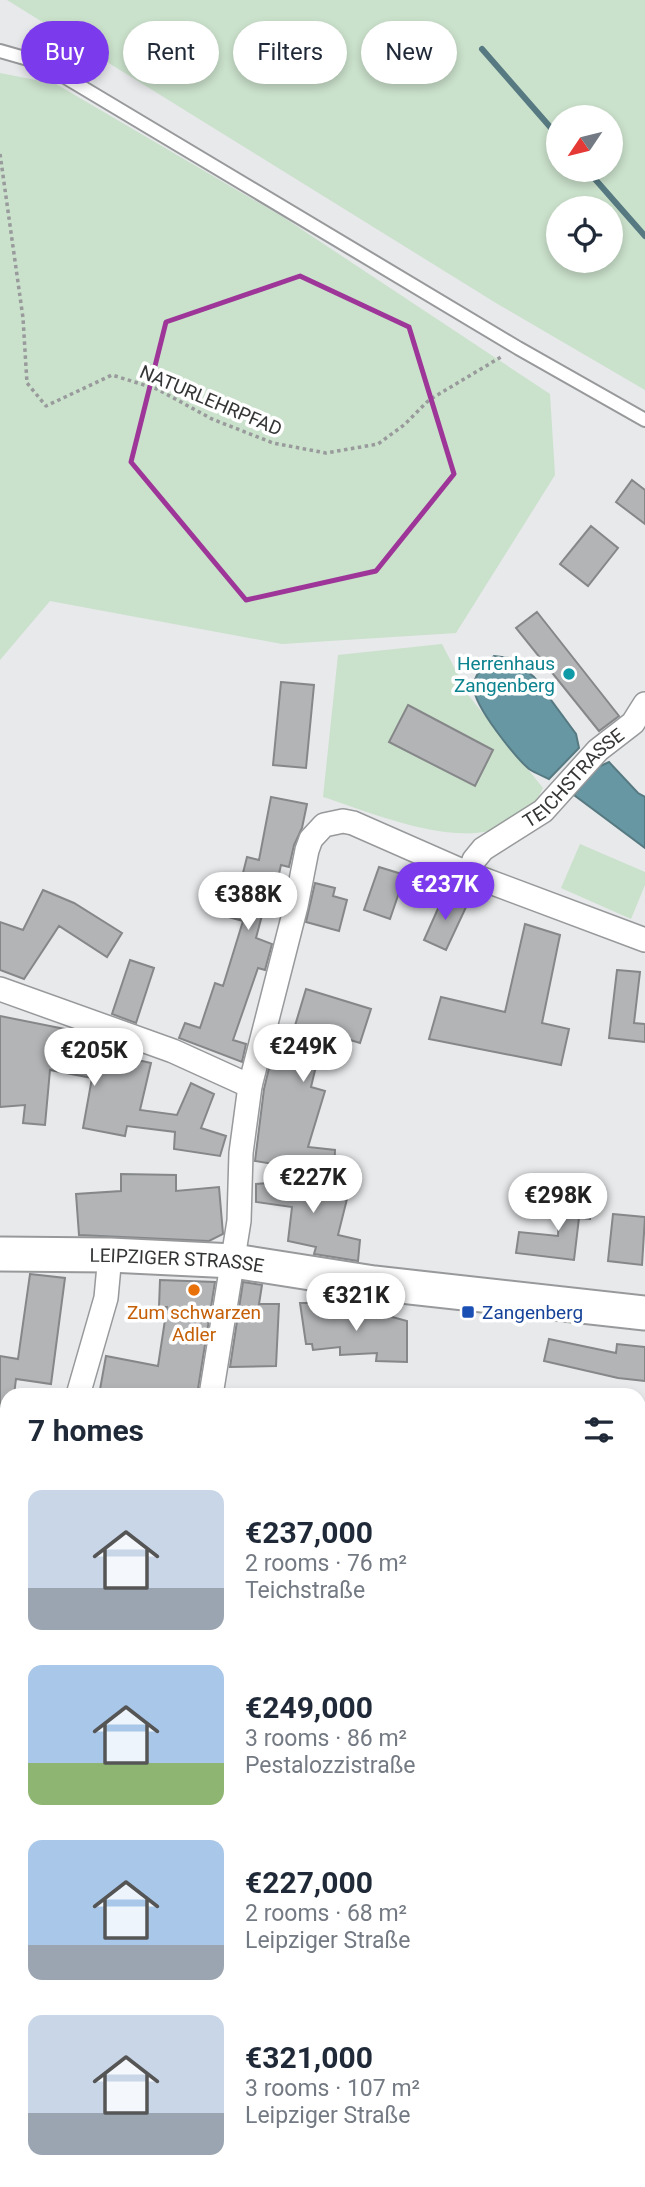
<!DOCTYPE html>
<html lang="en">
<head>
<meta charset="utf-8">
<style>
	:root { --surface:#fff; --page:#f6f6f7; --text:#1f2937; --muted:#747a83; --accent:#7c3aed }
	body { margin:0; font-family:Roboto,sans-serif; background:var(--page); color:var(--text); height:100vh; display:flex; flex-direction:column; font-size:26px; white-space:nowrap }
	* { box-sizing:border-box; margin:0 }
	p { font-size:23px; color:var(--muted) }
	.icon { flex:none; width:38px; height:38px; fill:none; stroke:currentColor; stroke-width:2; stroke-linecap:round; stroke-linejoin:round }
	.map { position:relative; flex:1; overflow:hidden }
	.side { position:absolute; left:0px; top:1388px; width:646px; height:800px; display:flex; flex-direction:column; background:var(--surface); border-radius:21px 21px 0 0; box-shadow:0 4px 10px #0003 }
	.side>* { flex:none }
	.top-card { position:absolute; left:21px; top:21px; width:604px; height:63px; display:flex; gap:14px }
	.needle { width:46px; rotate:235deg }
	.fabs { position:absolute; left:546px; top:105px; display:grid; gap:14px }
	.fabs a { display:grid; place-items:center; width:77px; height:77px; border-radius:50%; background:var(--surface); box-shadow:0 4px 10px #0003; font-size:35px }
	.price { position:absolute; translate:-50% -60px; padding:0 16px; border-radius:24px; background:#fff; color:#222; font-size:23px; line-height:46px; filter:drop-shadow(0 2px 4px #0008) }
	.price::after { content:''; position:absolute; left:50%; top:42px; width:21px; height:16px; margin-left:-10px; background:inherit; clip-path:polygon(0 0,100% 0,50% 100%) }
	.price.selected { background:var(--accent); color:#fff }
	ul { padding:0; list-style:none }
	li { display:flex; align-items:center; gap:21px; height:175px; padding:0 28px }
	li span { display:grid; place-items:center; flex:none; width:196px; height:140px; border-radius:14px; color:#555 }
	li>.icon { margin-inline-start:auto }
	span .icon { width:84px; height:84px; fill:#fffc; stroke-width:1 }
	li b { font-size:30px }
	h2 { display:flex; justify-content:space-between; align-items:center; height:84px; padding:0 28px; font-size:30px }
	.chip { padding:0 24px; border-radius:32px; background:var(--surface); box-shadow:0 4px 10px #0003; font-size:24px; line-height:63px }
	.chip.selected { background:var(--accent); color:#fff }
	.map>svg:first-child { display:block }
</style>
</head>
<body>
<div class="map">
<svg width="645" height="2187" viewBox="0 0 645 2187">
	<rect width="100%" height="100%" fill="#e7e9eb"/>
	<path fill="#cae1cb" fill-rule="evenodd" d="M7,0H645V390L496,303ZM558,117H611V170H558ZM558,208H611V261H558Z
		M0,73L56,84L283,217L550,394L555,475L456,633L282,644L50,601L0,660Z
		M442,644L469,696L543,788C505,872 386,817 323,797L338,655Z
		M580,844L645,872V885L631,919L561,888Z
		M639,1724L645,1726V1882L639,1883Z
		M0,2093H7V2160L0,2163Z
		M639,2161H645V2186L303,2187L382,2180H639Z
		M31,2181V2180L222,2181L213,2187H19Z"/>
	<path fill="#6697a3" stroke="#577a82" stroke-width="2" d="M494,656L511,658L534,677L576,734L579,748L549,779C543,776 535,773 529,769C515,757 474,706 474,688C473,674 485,665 494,656Z
		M609,762L638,793L645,797V848L574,795L596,768Z"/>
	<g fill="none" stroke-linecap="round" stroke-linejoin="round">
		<path stroke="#577a82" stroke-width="6" d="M482,49L558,136
			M587,170L645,236"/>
	</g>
	<path fill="#b2b4b6" stroke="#858789" stroke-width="2" d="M632,480L645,490V524L616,502Z
		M591,526L618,548L588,586L560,564Z
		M537,612L619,716L599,731L516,628Z
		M281,682L314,685L306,768L273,765Z
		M408,705L493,750L475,786L389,742Z
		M271,797L307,804L302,828L294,845L289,867L281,865L276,887L270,885L256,938L272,944L265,970L258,968L233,1040L246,1044L242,1062L179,1038L185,1023L200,1028L215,983L223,986L243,921L225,916L233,887L239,889L247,857L259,860Z
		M379,867L405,875L390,919L364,910Z
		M315,883L335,888L333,896L347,900L339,931L306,922Z
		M43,890L74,903L122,933L107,957L59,926L24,979L0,970V922L23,930Z
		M444,895L467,905L446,950L424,940Z
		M525,924L560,935L542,1023L569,1029L561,1065L429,1039L441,997L505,1012Z
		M130,960L154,968L136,1023L112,1014Z
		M617,970L640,972L634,1023L645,1024V1042L609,1038Z
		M306,989L371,1009L360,1043L324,1032L311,1087L325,1091L308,1147L335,1150L334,1174L255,1161L264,1089L277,1035L291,1039Z
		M0,1016L70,1030L64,1054L131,1067L133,1059L151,1063L140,1110L177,1115L191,1083L214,1094L201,1128L226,1136L220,1156L174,1149L175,1132L127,1126L125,1136L83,1128L92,1078L50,1070L45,1125L23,1123L25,1105L0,1107Z
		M121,1174L176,1175V1191L219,1187L223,1234L209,1241L79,1235L76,1194L121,1191Z
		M333,1178L332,1194L347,1199L338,1235L360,1240L358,1261L314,1254L316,1247L288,1241L292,1207L256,1202V1184Z
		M560,1198L591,1200L590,1219L579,1218L574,1260L516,1253L519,1232L558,1236Z
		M613,1214L645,1217L642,1265L608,1261Z
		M30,1274L65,1278L51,1384L16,1379L14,1395H7V1418L0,1417V1356L18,1359Z
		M160,1280L215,1282L197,1395H99L106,1356L158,1366L167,1307H159Z
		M243,1282L262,1285L259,1304H279L276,1366L230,1367Z
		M300,1303H317L320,1315L374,1312L407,1321V1362L376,1361L377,1353L340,1355V1347L313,1350L312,1344H306Z
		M549,1339L616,1353L617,1344L645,1347V1381L618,1378L544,1361Z"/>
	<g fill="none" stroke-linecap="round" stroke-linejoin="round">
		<g stroke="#97999b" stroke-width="16">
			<path id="lane" d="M0,51L28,59L55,71L518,348L645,420"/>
		</g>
		<g stroke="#97999b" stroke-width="26">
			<g id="street">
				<path id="s1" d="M469,874L474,860L483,849L543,811L598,750L633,723L645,704"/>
				<path d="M0,989L173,1051L250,1086"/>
				<path d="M78,1395L106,1298L110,1255"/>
				<path d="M211,1395L239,1221L241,1153L250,1086L296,906L307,850L311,839L324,825L343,821L353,823L469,874L645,940"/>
				<path d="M0,1740L7,1701"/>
			</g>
		</g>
		<g stroke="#97999b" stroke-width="37">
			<g id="secondary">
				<path id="s2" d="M0,1254L110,1255L234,1261L374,1283L645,1313"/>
			</g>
		</g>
		<path stroke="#989a9b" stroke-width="3.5" stroke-dasharray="3.5 3.5" stroke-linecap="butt" d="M0,154L23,318L27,383L46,406L112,375L157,389L212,419L273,443L326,453L378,444L404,425L429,400L501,357"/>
		<use href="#lane" stroke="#fff" stroke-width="12"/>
		<use href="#street" stroke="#fff" stroke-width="23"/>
		<use href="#secondary" stroke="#fff" stroke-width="33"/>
		<g stroke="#4d4e4f" stroke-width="8">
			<path id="rail" d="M639,1904L645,1903
				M639,1963L645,1961
				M0,1998L7,1997
				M0,2179L7,2176"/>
		</g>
		<use href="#rail" stroke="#fff" stroke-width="5" stroke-dasharray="16" stroke-linecap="butt"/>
	</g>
	<path fill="none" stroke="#9e3598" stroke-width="5" stroke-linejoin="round" d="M300,276L409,327L454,474L376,571L246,600L131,462L166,322Z"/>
	<circle fill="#0f9aa8" stroke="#fff" stroke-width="2.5" cx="569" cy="674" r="7"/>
	<circle fill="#e8710a" stroke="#fff" stroke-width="2.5" cx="194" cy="1290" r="7"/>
	<rect fill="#1a4fb4" stroke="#fff" stroke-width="2.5" x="461" y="1305" width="14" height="14" rx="3.5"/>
	<g text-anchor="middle" stroke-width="7" stroke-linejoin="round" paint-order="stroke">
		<g font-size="19" fill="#343536" stroke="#fff">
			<text transform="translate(211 400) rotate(23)" y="7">NATURLEHRPFAD</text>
			<text dy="7" stroke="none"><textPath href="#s1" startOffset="145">TEICHSTRASSE</textPath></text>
			<text dy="7" stroke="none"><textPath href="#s2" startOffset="177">LEIPZIGER STRASSE</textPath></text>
		</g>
		<g font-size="19" fill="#0d838f" stroke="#fff" text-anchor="end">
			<text x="555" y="670">Herrenhaus<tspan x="555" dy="22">Zangenberg</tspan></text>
		</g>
		<g font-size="19" fill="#c56008" stroke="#fff">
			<text x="194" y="1319">Zum schwarzen<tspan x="194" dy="22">Adler</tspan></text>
		</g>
		<g font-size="19" fill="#164399" stroke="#fff" text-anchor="start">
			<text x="482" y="1319">Zangenberg</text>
		</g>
	</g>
</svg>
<div class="fabs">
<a><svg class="needle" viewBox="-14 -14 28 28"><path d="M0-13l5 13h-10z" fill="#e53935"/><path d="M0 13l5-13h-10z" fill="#747a83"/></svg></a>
<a><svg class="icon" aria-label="locate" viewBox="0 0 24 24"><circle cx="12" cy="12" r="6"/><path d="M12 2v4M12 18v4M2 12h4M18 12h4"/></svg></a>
</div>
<b class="price selected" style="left:445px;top:922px">€237K</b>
<b class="price" style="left:248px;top:932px">€388K</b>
<b class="price" style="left:303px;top:1084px">€249K</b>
<b class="price" style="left:94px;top:1088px">€205K</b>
<b class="price" style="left:313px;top:1215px">€227K</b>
<b class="price" style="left:558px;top:1233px">€298K</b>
<b class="price" style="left:356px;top:1333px">€321K</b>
<div class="top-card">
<a class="chip selected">Buy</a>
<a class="chip">Rent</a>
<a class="chip">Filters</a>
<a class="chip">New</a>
</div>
<section class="side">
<h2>7 homes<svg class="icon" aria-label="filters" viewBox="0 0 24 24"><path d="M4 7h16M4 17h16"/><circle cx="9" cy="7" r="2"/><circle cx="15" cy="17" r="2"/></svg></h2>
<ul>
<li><span style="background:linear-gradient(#c9d6e8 70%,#9aa5b1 0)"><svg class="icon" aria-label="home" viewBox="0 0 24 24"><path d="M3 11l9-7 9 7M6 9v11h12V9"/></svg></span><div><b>€237,000</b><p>2 rooms · 76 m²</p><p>Teichstraße</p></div></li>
<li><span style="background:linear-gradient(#a9c7e8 70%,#8fb573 0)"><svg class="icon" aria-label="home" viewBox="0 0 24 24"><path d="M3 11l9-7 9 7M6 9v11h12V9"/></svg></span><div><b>€249,000</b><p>3 rooms · 86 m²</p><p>Pestalozzistraße</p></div></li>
<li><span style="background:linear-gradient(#a9c7e8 75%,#9aa5b1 0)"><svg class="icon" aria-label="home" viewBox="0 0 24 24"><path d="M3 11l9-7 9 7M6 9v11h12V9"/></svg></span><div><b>€227,000</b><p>2 rooms · 68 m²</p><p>Leipziger Straße</p></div></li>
<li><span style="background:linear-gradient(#c9d6e8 70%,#9aa5b1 0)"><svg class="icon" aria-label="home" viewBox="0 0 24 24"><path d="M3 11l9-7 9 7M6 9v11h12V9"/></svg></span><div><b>€321,000</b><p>3 rooms · 107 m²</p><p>Leipziger Straße</p></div></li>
</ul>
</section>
</div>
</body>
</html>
